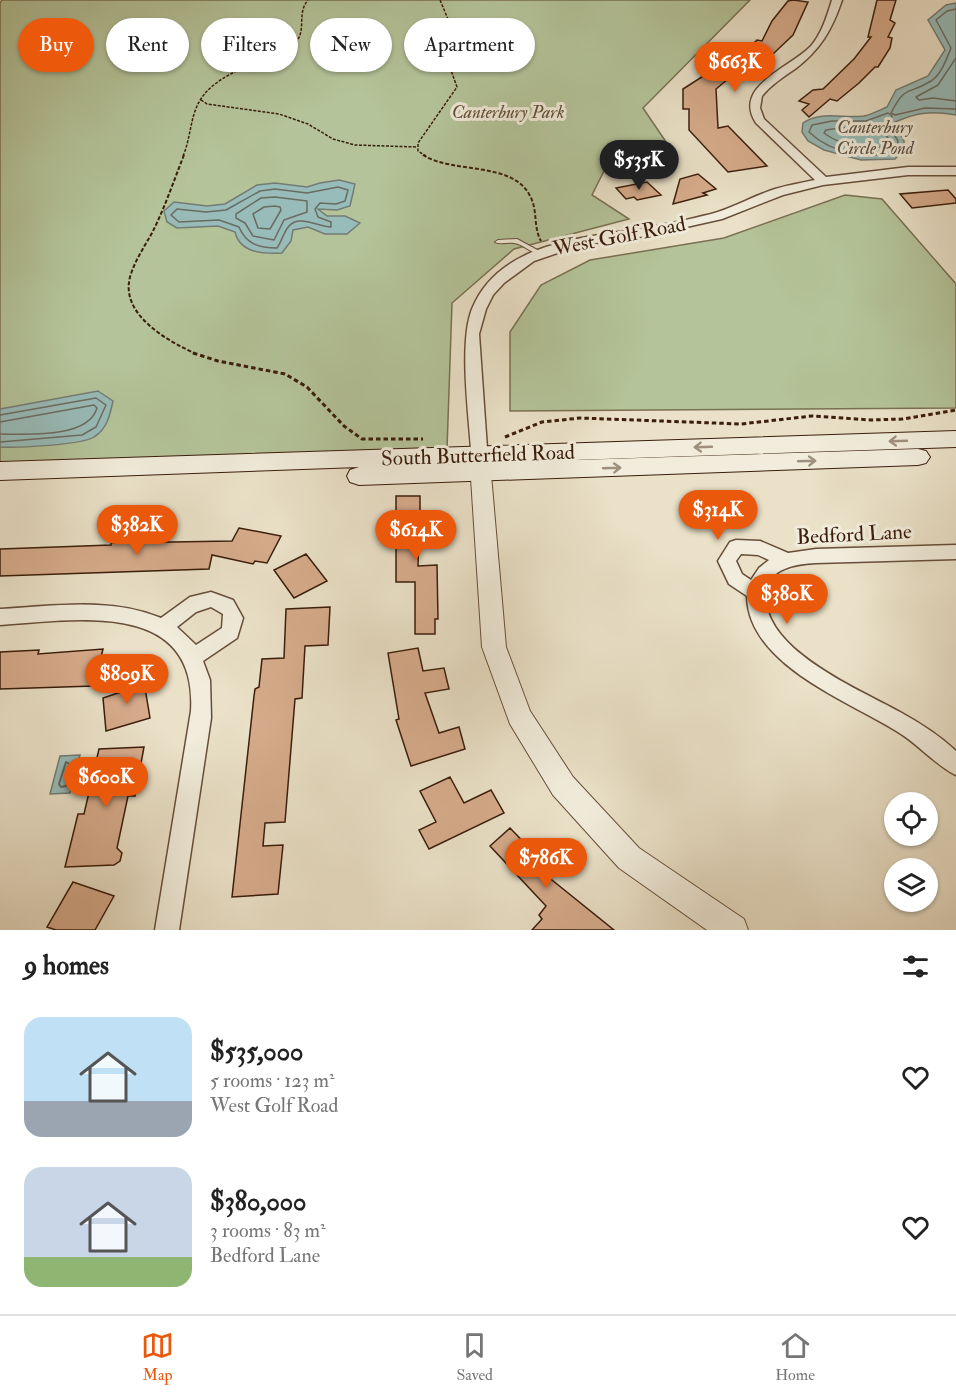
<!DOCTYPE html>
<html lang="en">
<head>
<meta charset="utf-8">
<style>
	:root { --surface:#fff; --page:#f6f6f6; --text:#222; --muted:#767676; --line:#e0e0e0; --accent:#ea580c }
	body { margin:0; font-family:"IM FELL Double Pica",serif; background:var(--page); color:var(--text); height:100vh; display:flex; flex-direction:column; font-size:22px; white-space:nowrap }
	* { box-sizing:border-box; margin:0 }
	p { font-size:20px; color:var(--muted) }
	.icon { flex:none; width:33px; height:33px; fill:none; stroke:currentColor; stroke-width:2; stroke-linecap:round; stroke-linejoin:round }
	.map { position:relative; height:930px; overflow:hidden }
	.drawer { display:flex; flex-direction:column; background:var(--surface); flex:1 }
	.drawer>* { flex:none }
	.guide { position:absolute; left:18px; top:18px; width:600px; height:54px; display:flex; gap:12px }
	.tools { position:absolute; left:884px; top:792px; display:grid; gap:12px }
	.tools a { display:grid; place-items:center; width:54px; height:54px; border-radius:50%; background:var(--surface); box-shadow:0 2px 4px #0004; font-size:30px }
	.price { position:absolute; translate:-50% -51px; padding:0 14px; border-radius:21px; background:var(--accent); color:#fff; font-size:20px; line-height:39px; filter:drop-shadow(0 2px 3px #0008) }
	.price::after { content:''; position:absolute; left:50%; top:36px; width:18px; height:14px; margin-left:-9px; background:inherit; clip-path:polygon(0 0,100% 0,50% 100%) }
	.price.current { background:#222; color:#fff }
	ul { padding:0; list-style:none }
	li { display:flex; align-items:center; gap:18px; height:150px; padding:0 24px }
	li span { display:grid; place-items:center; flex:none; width:168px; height:120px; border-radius:18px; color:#555 }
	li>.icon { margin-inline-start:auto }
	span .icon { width:72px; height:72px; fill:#fffc; stroke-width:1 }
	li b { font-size:26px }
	h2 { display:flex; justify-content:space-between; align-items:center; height:72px; padding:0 24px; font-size:26px }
	.tag { padding:0 21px; border-radius:27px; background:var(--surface); box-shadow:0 2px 4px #0004; font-size:21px; line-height:54px }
	.tag.current { background:var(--accent); color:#fff }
	.menu { display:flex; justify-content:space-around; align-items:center; height:84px; border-top:2px solid var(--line); background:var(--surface); font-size:16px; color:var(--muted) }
	.menu a { display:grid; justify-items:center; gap:3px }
	.menu .current { color:var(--accent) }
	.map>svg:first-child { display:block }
</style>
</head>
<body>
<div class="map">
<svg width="956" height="930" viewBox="0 0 956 930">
	<rect width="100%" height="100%" fill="#eae1c8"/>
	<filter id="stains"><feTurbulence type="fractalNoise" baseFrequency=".00333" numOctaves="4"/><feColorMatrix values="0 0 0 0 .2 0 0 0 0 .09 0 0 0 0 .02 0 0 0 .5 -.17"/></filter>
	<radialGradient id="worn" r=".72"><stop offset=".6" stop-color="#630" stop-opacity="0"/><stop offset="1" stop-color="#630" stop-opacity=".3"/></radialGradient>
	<path fill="#b4c399" stroke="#787052" stroke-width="1.5" d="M2,0H750L643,108L677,158L604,171L592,195L629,219L514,249L452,303L447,449L0,477V3Z
		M845,195L882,199L956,284V408L510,411V332L541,285L590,260L724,238Z"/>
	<path fill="#98bcba" stroke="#737c74" stroke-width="1.5" d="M956,3V115C931,111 918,112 895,122L904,141V150L895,159L861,160L824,150L808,141L802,132L803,123C821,110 844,119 864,116C872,114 880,110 887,107L896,90L928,76L945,50L928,20L946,5Z
		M339,180L355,184L350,206L337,210L318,209L327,216H345L360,223L347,234H325L308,227L293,230L291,241L282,253C263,254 240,253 235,232L218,226L177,228L167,222L164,211L174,202L207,206L225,204L257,185L275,183L307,187L320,183Z
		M98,391L113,401C110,415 107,429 94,437C82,445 16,448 0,447V409Z
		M80,755L70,793L50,794L60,756Z"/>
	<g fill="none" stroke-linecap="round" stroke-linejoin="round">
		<path stroke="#6a6c62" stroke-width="1.5" d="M956,9L947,11L936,20L951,48C947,58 941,75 931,81C907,96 906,84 891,113L895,115L925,108L956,109
			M956,58L938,85L916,97L919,100L933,98L956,101
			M888,113L892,116L889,126L898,141L897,148C871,163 830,152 809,132L812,125L832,121H866Z
			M879,125L890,141L888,146C866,149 843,147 824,133L826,130L833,129Z
			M338,187L348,190L345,201L336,204L320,203L315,209L318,217L331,222V227C318,227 299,214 289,226C283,233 282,241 277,248C259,248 246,244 239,227L219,220L179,222L171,215L177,209L206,212L226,210L260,191L275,189L307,193Z
			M275,197L307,201V212L284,220L274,240L253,236L245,223L236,218V214L261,198Z
			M275,206L280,207L281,210L270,229L258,228L253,214L264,207Z
			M0,415L96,398L106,405L96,427L82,435L0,442
			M0,422L94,405L97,408C88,439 26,434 0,434"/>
		<path stroke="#6a6c62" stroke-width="2" d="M66,762L71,765L66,786L61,787L59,784Z"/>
	</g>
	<path fill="#d6ab8b" stroke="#3b1d0b" stroke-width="1.5" d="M793,0L808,2L793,35L773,54L744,71L739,70L716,89L718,128L728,126L767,166L728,172L689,130V109H683V89L730,59L747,44L752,45L757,40L762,41L772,21L788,1Z
		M877,0H896L890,20L895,23L888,37L892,38L890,48L878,67H875L859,83L837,101L830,99L809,117L802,110L809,104L799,101L813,90L823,89L854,59L871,37H868Z
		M698,174L716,189L703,193L707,195L673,204L680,179Z
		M647,182L661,195L637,200L634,197L626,199L616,188Z
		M948,190L956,199V203L912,208L900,194Z
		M396,496H420V513L436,512V530L419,531L418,566L437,565L438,619H435V634H415V582H396Z
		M239,528L281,536L267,563L255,561L253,564L212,555L209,569L0,576V549L111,545V543L232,541Z
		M306,554L327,581L294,598L274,570Z
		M330,607L328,645L305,646L302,698L295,699L285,822L265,823L263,846L283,845L278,894L232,897L254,696L255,689L259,687L262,659L284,658L286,609Z
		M418,648L423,671L444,668L449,689L425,693L439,733L459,727L465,749L411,766L396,720L399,719L388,653Z
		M103,649L94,686L0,689V652L39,650L38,654Z
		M143,676L150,718L106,731L103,698L121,692L120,683Z
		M144,747L135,796H128L117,848L122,853L120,861L114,865L65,867L78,814H84L99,749Z
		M450,777L464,803L491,790L504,813L429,849L419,830L436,822L420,791Z
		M510,828L538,857L535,860L549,874L547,876L614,930H532L542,919L539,915L546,906L490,846Z
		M73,882L114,896L95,930H56L47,927Z"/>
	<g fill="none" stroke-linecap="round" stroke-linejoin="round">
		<g stroke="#674e3a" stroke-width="2">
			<path id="service" d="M517,239L541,252L542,253L541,254C531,254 524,244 514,243C507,242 501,245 495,242L498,240Z"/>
		</g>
		<g stroke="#674e3a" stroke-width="3">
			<path id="minor" d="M832,0H842C832,30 820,50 795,69C783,77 771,85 762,96L760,108L764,119L826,177L908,167H956V175H908L823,185L783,195L722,219L646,236L581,245L534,261L504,283L493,295L486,309L479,334L488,463L486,467H474L472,463C470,423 458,344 472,309C499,242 584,238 644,228C667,225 689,219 711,214C733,208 753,196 775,189C788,185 801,183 815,180L756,123C732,86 790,68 811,46C822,33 827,16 832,0Z
				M736,540L760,541L788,553L816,549L956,545V559L816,563C796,564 769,568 766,592C760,649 859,689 900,712C920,723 939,735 956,751V775C941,769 917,744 901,734C852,702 748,666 747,596L729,584L718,561L730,542ZM741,554L758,555L769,560L759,568L751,580L742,574L736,561Z
				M211,592L233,600L243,618L237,638L203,661L210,680L211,718L179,930H155L191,711C198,598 75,620 0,625V609C53,606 111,597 161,618L190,597ZM211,607L223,614L222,628L196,645L177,627L196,612Z"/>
		</g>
		<g stroke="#674e3a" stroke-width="2">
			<path id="tertiary" d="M480,456L487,458L490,463L506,647L530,711L573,777L639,848L744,919L748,930H707L619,868L553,795L510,724L482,647L470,463L473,458Z"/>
		</g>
		<g stroke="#3b1d0b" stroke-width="2">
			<path id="secondary" d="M956,431V447L425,465L918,449L926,451L930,457L926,463L918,465L359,485L350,482L347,476L350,470L359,467L0,480V462Z"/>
		</g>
		<path stroke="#3b1d0b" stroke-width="1.5" stroke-dasharray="3 1.5" stroke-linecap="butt" d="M201,100L207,104L279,114L308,124L333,139L355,145L417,147
			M183,156C190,140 190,122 197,106C213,70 268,63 297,41C306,28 297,13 308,0
			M426,156L418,151V143L457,87L447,59L455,36L440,0"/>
		<path stroke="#3b1d0b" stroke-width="2" stroke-dasharray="4 2" stroke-linecap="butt" d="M184,155C174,180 165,207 153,231C145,246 135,260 130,277C120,315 168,341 196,354
			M423,155C453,174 513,161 530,196C538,210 533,227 541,241"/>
		<path stroke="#3b1d0b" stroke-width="3" stroke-dasharray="4.5 3" stroke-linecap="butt" d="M193,353L218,361L285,374L307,387L344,426L362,439H423
			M505,437L542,422L580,418L741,424L812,416L871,420L903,419L956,410"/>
		<use href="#service" fill="#f1ecdb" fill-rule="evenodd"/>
		<use href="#minor" fill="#f1ecdb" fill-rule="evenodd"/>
		<use href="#tertiary" fill="#f1ecdb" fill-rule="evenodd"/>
		<use href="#secondary" fill="#f1ecdb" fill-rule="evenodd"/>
	</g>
	<defs><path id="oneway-shaft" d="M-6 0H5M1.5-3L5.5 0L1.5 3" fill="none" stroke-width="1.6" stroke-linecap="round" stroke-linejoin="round" transform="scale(1.5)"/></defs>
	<g stroke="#9f8f7d">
		<use href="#oneway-shaft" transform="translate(898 441) rotate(178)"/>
		<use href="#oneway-shaft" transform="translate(703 447) rotate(178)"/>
		<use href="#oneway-shaft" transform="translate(807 461) rotate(-2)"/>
		<use href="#oneway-shaft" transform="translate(612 468) rotate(-2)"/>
	</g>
	<g text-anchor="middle" stroke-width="6" stroke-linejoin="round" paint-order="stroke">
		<g font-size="18" font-style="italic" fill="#5f4f36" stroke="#f1ecdb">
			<text x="508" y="118">Canterbury Park</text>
		</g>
		<g font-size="18" font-style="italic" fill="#574d40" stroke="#f1ecdb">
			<text x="875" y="133">Canterbury<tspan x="875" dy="21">Circle Pond</tspan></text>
		</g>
		<g font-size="21" fill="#3b1d0b" stroke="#f1ecdb">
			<text transform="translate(619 236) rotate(-11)" y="7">West Golf Road</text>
			<text transform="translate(478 455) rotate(-2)" y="7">South Butterfield Road</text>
			<text transform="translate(854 534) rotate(-3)" y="7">Bedford Lane</text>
		</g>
	</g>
	<rect width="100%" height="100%" filter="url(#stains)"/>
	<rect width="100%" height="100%" fill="url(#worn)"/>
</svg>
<div class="tools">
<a><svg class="icon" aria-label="locate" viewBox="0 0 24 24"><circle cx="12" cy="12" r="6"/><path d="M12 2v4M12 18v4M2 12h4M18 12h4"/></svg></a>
<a><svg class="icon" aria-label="layers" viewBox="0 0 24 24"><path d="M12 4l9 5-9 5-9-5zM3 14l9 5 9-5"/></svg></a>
</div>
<b class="price" style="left:735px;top:93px">$663K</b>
<b class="price current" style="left:639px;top:191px">$535K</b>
<b class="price" style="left:718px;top:541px">$314K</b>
<b class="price" style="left:137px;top:556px">$382K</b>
<b class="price" style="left:416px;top:561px">$614K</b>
<b class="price" style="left:787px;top:625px">$380K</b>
<b class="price" style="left:127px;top:705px">$809K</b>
<b class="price" style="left:106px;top:808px">$600K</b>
<b class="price" style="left:546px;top:889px">$786K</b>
<div class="guide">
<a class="tag current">Buy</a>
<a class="tag">Rent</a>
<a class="tag">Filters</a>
<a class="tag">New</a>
<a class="tag">Apartment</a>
</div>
</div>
<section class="drawer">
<h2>9 homes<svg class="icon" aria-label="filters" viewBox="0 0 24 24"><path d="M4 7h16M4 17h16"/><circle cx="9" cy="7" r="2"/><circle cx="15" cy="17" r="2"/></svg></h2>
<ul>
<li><span style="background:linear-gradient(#bfe0f5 70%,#9aa5b1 0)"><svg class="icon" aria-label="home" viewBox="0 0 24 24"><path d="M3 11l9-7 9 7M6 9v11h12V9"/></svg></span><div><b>$535,000</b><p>5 rooms · 123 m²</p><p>West Golf Road</p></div><svg class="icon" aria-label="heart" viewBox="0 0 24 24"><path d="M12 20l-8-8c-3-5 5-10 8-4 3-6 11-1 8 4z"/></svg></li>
<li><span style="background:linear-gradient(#c9d6e8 75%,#8fb573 0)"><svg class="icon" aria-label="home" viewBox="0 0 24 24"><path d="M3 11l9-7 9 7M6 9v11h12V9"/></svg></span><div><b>$380,000</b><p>3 rooms · 83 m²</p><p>Bedford Lane</p></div><svg class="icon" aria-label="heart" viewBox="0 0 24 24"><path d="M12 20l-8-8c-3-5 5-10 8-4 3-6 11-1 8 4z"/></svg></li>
</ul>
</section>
<nav class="menu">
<a class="current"><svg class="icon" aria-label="map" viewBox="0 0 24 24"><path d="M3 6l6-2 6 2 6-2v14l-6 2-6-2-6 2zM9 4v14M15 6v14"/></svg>Map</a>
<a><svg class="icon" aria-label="saved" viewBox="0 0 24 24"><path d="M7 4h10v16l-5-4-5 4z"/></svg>Saved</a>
<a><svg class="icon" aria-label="home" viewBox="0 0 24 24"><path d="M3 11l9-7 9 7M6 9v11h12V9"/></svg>Home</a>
</nav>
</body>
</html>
